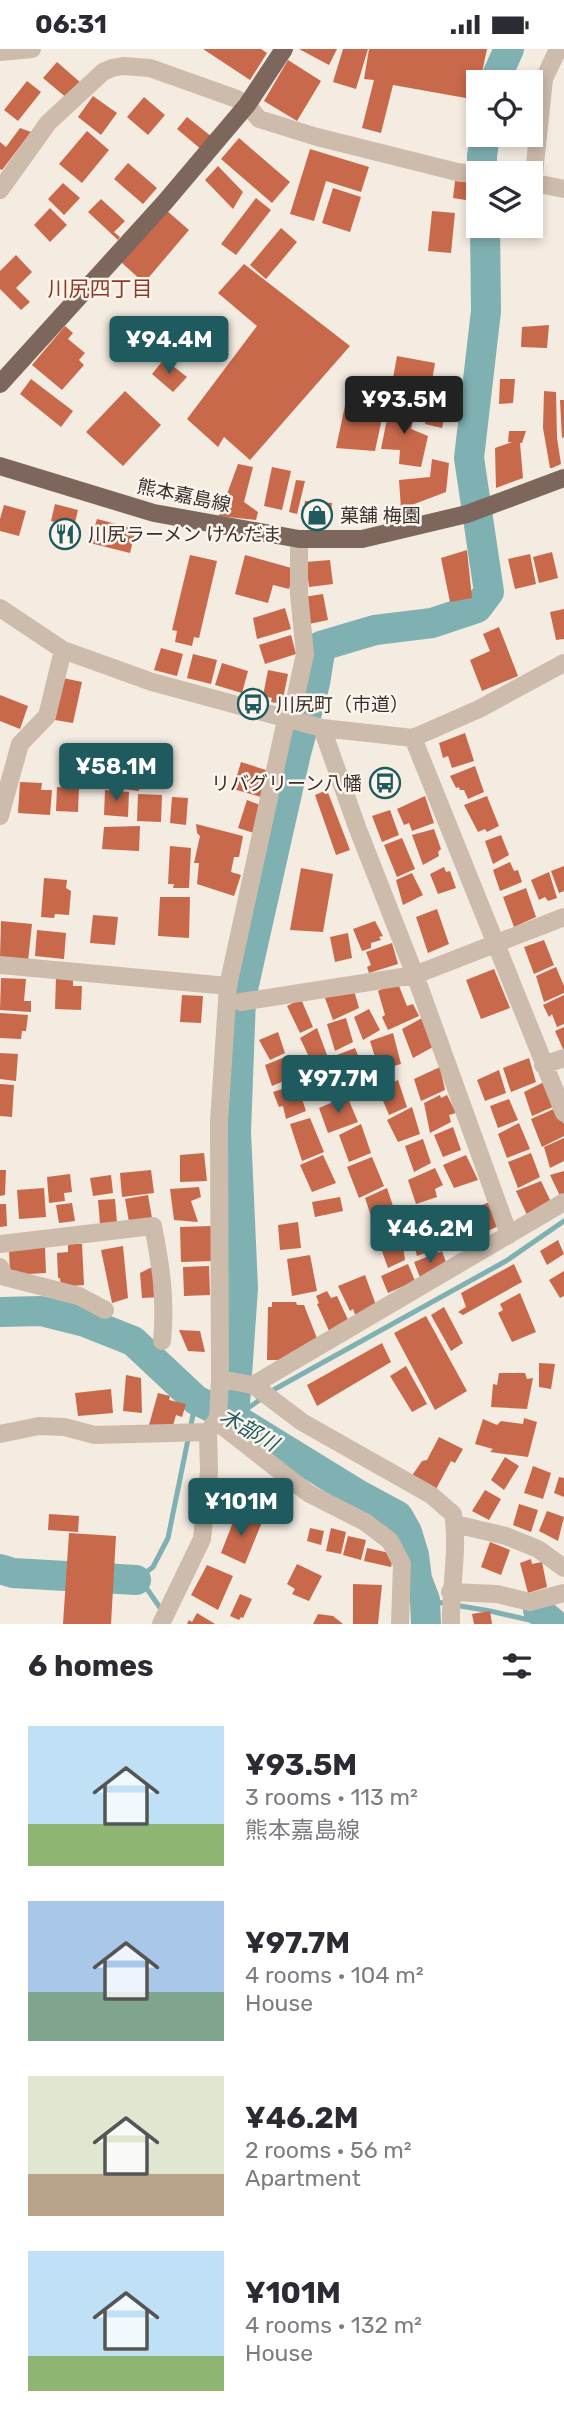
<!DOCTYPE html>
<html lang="en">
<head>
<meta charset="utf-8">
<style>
	:root { --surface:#fff; --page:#f2f2f3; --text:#2b2b33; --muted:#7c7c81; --accent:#1f5a5e }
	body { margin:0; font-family:Rubik,"Noto Sans JP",sans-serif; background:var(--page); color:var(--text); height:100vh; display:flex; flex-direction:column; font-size:26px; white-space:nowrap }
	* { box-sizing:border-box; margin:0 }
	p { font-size:23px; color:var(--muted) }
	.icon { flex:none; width:38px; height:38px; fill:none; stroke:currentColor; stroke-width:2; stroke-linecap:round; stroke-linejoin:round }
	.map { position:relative; height:1575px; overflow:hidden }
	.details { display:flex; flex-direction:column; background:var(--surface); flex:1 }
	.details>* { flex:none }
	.fabs { position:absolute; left:466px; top:21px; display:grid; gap:14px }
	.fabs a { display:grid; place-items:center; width:77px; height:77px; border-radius:0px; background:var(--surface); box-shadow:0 4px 10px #0003; font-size:35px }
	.price { position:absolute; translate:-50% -60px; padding:0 16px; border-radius:7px; background:var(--accent); color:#fff; font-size:23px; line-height:46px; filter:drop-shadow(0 2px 4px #0008) }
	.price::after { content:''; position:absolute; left:50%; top:42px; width:21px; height:16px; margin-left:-10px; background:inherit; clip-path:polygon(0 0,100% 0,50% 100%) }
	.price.selected { background:#222; color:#fff }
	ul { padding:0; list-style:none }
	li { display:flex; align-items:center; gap:21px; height:175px; padding:0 28px }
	li span { display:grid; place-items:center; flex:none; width:196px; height:140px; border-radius:0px; color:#555 }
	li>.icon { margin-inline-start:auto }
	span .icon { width:84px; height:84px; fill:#fffc; stroke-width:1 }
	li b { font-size:30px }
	h2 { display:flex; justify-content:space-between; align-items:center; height:84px; padding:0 28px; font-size:30px }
	.status { display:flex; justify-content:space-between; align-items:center; height:49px; padding:0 35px; background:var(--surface); direction:ltr }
	.status svg { height:19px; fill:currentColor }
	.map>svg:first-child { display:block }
</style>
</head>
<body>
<div class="status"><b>06:31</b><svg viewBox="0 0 49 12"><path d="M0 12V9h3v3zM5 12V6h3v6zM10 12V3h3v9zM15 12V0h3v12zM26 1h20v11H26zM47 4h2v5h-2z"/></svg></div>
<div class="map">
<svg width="564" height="1575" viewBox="0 0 564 1575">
	<rect width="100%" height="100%" fill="#f4ebe1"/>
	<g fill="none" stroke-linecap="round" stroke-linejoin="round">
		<path stroke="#7fb0b2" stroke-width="5" d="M234,1369L275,1340L506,1212L564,1172
			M425,1551L490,1562L547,1575
			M546,1556L538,1561L553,1575
			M163,1563L145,1537L136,1531L153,1518L168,1489L196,1351"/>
		<path stroke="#7fb0b2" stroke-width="30" d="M494,33L509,0
			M482,124V107L485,86
			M0,1263L41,1262L85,1273L133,1292L196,1351L234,1369L359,1446L398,1467L407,1483L414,1506L417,1530L425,1551L426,1575
			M234,1369L243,1239L236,1083L241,949L296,704L315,634L321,597L375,581L432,574L477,559L489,543L469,409L486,262L485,177
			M0,1520L13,1524L136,1531
			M538,1561L554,1575"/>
	</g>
	<path fill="#c8694b" d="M203,0H261L267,4L250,31Z
		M299,0H337L329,16Z
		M343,0H368L356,40L333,33Z
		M369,0H487L480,33H478L477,51L393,36L381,84L362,79L374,31L364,30Z
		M288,11L321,32L297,72L264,52Z
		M57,13L81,34L68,50L43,29Z
		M27,32L41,43L18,72L4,61Z
		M93,47L117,64L101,86L78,68Z
		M144,48L165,66L148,86L127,68Z
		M187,68L212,88L202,101L177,80Z
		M20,79L31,83L2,121L0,120V93L6,98Z
		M87,82L109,101L82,134L59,115Z
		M239,89L290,133L272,154L221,110Z
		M310,100L369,118L361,143L326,132L314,172L290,165Z
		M128,114L157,139L143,155L114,130Z
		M218,117L243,143L233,160L205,131Z
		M455,132L474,134L472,152L453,149Z
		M63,134L80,149L64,166L48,150Z
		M333,139L361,148L350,183L322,174Z
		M256,149L271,161L236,206L221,195Z
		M101,150L125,172L114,183L120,188L118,191L88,163Z
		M50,159L67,176L50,193L34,176Z
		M166,161L189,181L144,234L121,213Z
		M432,162L455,164L451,204L428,202Z
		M281,179L297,193L266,230L250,216Z
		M16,206L32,223L16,239L30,253L21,261L0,240V222Z
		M244,215L350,297L250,411L224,388L218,398L187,370L257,277L218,244Z
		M549,276L547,299L521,298L522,278Z
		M65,277L73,284L68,290L85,304L79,311L84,316L62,341L32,316Z
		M397,307L435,314L430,344L416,341L415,345L400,343L401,336L392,335Z
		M164,310L187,328L173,343L152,325Z
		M31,330L73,362L61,378L20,345Z
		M500,330H515L513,354L499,355Z
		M125,342L161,376L123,417L86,383Z
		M544,342L556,343L557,389L561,415L552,419H550L543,379Z
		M428,351L448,354L442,379L425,375Z
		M560,351H564V388L562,389Z
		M346,352L384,360L375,402L336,399Z
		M390,355L416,360L411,380L428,387L421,418L399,415L400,401L381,400Z
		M509,382H526L522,394H520L523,429L496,439L495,399L512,393H508Z
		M432,410L449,414L446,443L401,460L399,431L430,428Z
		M238,415L253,418L244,453L258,463L256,471L219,467Z
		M272,418L291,422L282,461L264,457Z
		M296,431L305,432L297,465L289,463Z
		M305,452L332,454L330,470L315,469V474L302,473Z
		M55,455L78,461L69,499L56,496L61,475L51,472Z
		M4,456L26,462L19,487L0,482V470Z
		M97,470L136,480L130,504L90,494Z
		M467,501L472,549L450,553L441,509Z
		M552,503L558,529L539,534L533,508Z
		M530,505L536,535L515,540L508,510Z
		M190,506L217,512L199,589L194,588L192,597L175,593L177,582L172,581Z
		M245,506L295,520L289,540L273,536L268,554L235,545Z
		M330,511L333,535L309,538L306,513Z
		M323,545L328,571L309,575L304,548Z
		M285,559L291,580L257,590L253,569Z
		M564,560V590L556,591L550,563Z
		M499,578L518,627L482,642L470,611L490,602L483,585Z
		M291,586L296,605L265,615L259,596Z
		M161,599L183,605L177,627L154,621Z
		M193,605L217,611L211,635L187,629Z
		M222,614L248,622L242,644L215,636Z
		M268,621L288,625L282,655L271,653L272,649L263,647Z
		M63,629L82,633L73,674L55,671Z
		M0,646L28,657L20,680L0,672Z
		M465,684L474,712L452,719L448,707L443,709L439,694Z
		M87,704L143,711L139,742L84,735Z
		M241,713L269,722L261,748L233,740Z
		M475,717L484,743L468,750L464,741H460L459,738L456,739L450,727Z
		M20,733L42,734L41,741H52L50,766L18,764Z
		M57,738L79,739L78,763L56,762Z
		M105,741L129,743L128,768L104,766Z
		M327,741L350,801L336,806L315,746Z
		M138,745L162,746L161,773L137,772Z
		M425,747L434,774L412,782L409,774L404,776L397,760Z
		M487,747L499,777L487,783L485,780L478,783L464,756Z
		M172,748L188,749L186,776L170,774Z
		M247,751L263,757L254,784L238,779Z
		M390,761L399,786L382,793L372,767Z
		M196,775L243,787L239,808H234L231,823L241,826L234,847L197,835L199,814H194L200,787L197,784Z
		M140,777L139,802L102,800L104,778Z
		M434,780L441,800L438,803L439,807L423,816L412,786Z
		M501,786L509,806L493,815L485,792Z
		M402,789L415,820L397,828L384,796Z
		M170,797L191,799L189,839H173L174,835H168Z
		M510,813L514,822L518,821L522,833L500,842L493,821Z
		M564,817V842L559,844L551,822Z
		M444,818L446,823L450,822L456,839L438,845L430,825Z
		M301,819L333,825L323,883L290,881Z
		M549,823L557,849L548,852L545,848L539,851L531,831Z
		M412,824L423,846L403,856L396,831Z
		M44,829L67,831L66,839L71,842L69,866L55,865L54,869L41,868Z
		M526,839L536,868L514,878L503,848Z
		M160,848H190L189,889L158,887Z
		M437,860L449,895L428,904L416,868Z
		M93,866L118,868L115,896L90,894Z
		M1,872L32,875L28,912L0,909Z
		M375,872L383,887L379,888L381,891L371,894V899L362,902L353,880Z
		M37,881L66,884L64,910L35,907Z
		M348,884L352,909L335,913L330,888Z
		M544,891L554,916L534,925L524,898Z
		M392,894L398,915L369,924L367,918L371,916L366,903Z
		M556,918L564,937V944L544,953L536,927Z
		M494,920L510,959L481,970L466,931Z
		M1,929L26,930L24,952H31V963L0,961Z
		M56,929L73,930V937H82L81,961L55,960Z
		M397,932L407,957L413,955L419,967L388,981L382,968L385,966L378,942Z
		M353,938L359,959L333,971L325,949Z
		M182,946L203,947L201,974L180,973Z
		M564,946V975L557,978L552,965L549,968L543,956Z
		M301,950L313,978L300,984L287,957Z
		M369,960L380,981L363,991L354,968Z
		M0,964L28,966L26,982H22L21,990L0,989Z
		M346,969L353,993L335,1002L327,975Z
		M422,969L433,998L413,1009L402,980Z
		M564,978V1002L555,982Z
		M317,979L327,1006L311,1012L300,989Z
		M278,983L285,1004L270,1011L259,991Z
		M393,984L401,1015L379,1021L370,992Z
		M355,999L365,1023L347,1031L337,1006Z
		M0,1004L18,1005L16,1032L0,1030Z
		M332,1007L342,1035L333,1041L329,1037L320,1041L310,1016Z
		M285,1008L293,1028L272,1037L265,1016Z
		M529,1009L536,1033L511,1043L503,1019Z
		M440,1018L445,1041L421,1052L414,1030Z
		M499,1021L506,1044L485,1052L477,1031Z
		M398,1031L407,1058L389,1066L378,1040Z
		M546,1032L555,1057L532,1067L524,1043Z
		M0,1035L14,1036L12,1068L0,1067Z
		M297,1035L306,1062L286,1070L283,1057L279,1058L273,1043Z
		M440,1046L441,1049L447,1046L456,1064L449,1066L451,1073L430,1084L424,1054Z
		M347,1047L358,1073L328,1084L319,1059Z
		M509,1050L518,1071L498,1079L490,1057Z
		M412,1058L420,1085L398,1093L387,1071Z
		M556,1059L564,1075V1087L542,1098L531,1070Z
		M310,1069L324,1103L302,1112L290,1075Z
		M519,1074L530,1100L507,1109L498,1085Z
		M361,1075L371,1104L349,1113L339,1086Z
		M453,1078L461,1101L443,1108L434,1086Z
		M564,1089V1112L550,1119L544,1098Z
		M423,1090L431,1114L414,1123L405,1097Z
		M204,1104L207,1132L180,1133V1106Z
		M531,1104L540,1128L518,1139L508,1113Z
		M323,1106L336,1134L312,1143L300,1116Z
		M466,1106L478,1131L454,1139L443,1116Z
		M372,1108L384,1137L359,1149L347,1118Z
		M435,1119L443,1136L435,1140L437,1148L416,1155L408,1131Z
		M0,1121H6L5,1146L0,1147Z
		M151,1121L154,1144L122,1148L120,1124Z
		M564,1122V1150L562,1151L550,1126Z
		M70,1125L72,1143L64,1144L65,1152L49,1154L47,1128Z
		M111,1126L113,1144L93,1147L90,1129Z
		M541,1132L551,1153L528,1168L516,1142Z
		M199,1138L201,1148L191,1152L198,1173L174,1171L170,1140Z
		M44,1139L46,1168L19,1170L17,1141Z
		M387,1139L396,1166L375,1179L365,1149Z
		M148,1146L152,1169L129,1173L125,1150Z
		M340,1148L343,1162L315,1168L312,1153Z
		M115,1150L117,1174L100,1175L98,1151Z
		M494,1151L501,1176L478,1186L468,1162Z
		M72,1154L75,1172L59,1174L56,1156Z
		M0,1155H6L7,1177L0,1178Z
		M462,1158L472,1186L450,1194L440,1170Z
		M429,1170L441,1198L417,1207L414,1196L423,1190L421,1186L418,1187L414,1178Z
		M298,1173L301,1199L280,1201L278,1176Z
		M212,1177L213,1212L181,1213L180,1178Z
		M396,1184L400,1191L402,1190L405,1211L388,1219L378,1191Z
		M558,1191L564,1205L547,1216L540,1202Z
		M68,1195H82L84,1236L61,1238L60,1229H58L57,1204L68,1203Z
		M123,1197L128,1249L112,1254L101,1201Z
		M45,1198L46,1224L10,1226L9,1200Z
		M442,1202L447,1216L421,1231L414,1213Z
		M310,1206L317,1242L292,1247L287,1210Z
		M408,1215L415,1232L388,1244L381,1227Z
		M514,1215L522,1233L463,1266L458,1263L466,1258L461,1244Z
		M209,1217L210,1246L184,1247L183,1218Z
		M150,1219H158L160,1248L142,1249L140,1224Z
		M564,1222V1247L560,1249L549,1231Z
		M365,1226L376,1256L356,1268L353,1260L350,1262L338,1237Z
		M327,1242L331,1249L337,1247L349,1273L330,1284L317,1255L319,1254L316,1247Z
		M520,1244L536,1283L512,1293L498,1264L503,1261L500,1255Z
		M272,1253H296L297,1256H304L318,1292L281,1311H267L268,1258H272Z
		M444,1258L463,1294L451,1302L431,1266Z
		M426,1267L467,1342L435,1361L394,1284Z
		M179,1281L200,1282L205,1303L188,1302Z
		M382,1294L391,1313L317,1357L307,1336Z
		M539,1314L555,1315L551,1340L539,1338Z
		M406,1317L427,1355L412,1363L390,1327Z
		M499,1324H525L527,1330L533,1329L527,1360L491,1358L493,1335L497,1336Z
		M126,1326L141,1329L142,1364L123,1362Z
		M111,1340L113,1364L78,1367L75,1344Z
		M158,1344L170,1347L169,1351L186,1355L182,1368L176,1366L172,1380L149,1376Z
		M524,1369L537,1373L528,1408L490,1403L493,1400L475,1395L483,1370L497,1376L501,1372L523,1375Z
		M439,1388L463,1400L455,1414L451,1412L436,1440L411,1428L422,1412L427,1411Z
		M505,1408L519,1417L504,1441L491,1431Z
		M533,1417L551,1424L543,1450L524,1444Z
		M559,1428L564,1429V1448L554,1444Z
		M485,1441L501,1450L489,1471L472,1462Z
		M519,1455L538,1461L531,1483L513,1476Z
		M547,1462L564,1468L558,1492L539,1482Z
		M237,1463L262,1473L245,1515L221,1504Z
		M49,1465L79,1467L78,1483L48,1481Z
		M310,1479L324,1482L321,1496L307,1492Z
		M331,1479L346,1483L341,1505L326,1502Z
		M69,1484L116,1487L111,1575H63Z
		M348,1487L366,1491L361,1511L343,1506Z
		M490,1493L510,1501L501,1526L481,1518Z
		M367,1499L394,1505L391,1518L364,1512Z
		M531,1510L532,1515L542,1513L547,1538L528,1544L520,1514Z
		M297,1515L322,1527L309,1552L292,1545L295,1540L287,1535Z
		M207,1516L233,1527L218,1561L191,1546Z
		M353,1535L382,1536L378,1575H353Z
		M240,1545L252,1550L243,1569L241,1568L239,1571L230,1567Z
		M490,1562L492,1575H474L472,1565Z
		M197,1564L215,1575H187L189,1571L192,1573Z
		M318,1565L333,1567L343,1575H313Z"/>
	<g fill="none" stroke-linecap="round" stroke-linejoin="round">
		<path stroke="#cdbbac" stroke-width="18" d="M0,3L32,0
			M530,133L564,140
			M533,134L544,30L558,0
			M0,141L48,74L103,23L112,19L123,17L150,19L237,50L247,56L259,70L317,88L457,123L478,125
			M0,559L63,601L152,633L322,679L413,689L479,660L564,614
			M322,679L357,778L415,926L509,1186
			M413,689L564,1064
			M0,767L20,695L47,667L63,601
			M0,916L228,937
			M241,953L415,926L564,868
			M543,1016L564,1009
			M0,1195L153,1177C161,1217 166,1251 162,1292
			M0,1218L5,1228L79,1247L105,1261
			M220,1330L253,1336L564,1153
			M253,1336L302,1373L431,1446L453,1465C459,1500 450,1539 451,1575
			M216,1372L308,1444L365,1473L390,1492L402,1515L400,1575
			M0,1385L39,1377L64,1378L95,1386L208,1383
			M455,1475L506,1487L538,1500L564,1519
			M450,1543L497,1545L530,1553L564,1544
			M161,1575L202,1490L209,1422L208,1383L218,1369L220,1330L219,1073L228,937L286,671L296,646L305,605L299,545V490"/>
		<path stroke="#7d675c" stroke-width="18" d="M0,335L165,153L247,56L284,0
			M0,417L154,464L299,490H362L467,465L564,429"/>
	</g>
	<defs>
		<g id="shop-ring" transform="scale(1.575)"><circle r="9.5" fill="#fbf5ee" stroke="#1f5a5e" stroke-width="1.5"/><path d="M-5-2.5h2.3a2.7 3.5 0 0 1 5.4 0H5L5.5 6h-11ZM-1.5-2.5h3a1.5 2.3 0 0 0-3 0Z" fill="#1f5a5e"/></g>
		<g id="restaurant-ring" transform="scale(1.575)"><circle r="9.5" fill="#fbf5ee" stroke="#1f5a5e" stroke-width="1.5"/><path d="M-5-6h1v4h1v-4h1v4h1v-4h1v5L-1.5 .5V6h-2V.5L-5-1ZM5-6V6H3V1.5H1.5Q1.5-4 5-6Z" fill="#1f5a5e"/></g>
		<g id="bus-ring" transform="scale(1.575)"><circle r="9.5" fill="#fbf5ee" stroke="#1f5a5e" stroke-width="1.5"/><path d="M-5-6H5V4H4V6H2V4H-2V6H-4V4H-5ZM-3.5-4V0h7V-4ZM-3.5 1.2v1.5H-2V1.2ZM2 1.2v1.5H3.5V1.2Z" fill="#1f5a5e"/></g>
	</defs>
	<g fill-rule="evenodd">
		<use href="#shop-ring" x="317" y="466"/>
		<use href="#restaurant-ring" x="65" y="485"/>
		<use href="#bus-ring" x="253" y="655"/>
		<use href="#bus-ring" x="385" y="734"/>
	</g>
	<g text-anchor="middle" stroke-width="5" stroke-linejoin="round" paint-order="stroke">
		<g font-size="19" fill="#3b302b" stroke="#fbf5ee">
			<text transform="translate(184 446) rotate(12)" y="7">熊本嘉島線</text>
		</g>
		<g font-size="19" fill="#3b302b" stroke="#fbf5ee" text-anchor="start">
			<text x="340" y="473">菓舗 梅園</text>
			<text x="88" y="492">川尻ラーメン けんだま</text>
			<text x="276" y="662">川尻町（市道）</text>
			<text x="362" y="741" text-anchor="end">リバグリーン八幡</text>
		</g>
		<g font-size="21" fill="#8c3b22" stroke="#fbf5ee">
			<text x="100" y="247">川尻四丁目</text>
		</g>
		<g font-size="21" font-style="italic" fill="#1f5a5e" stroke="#fbf5ee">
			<text transform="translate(249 1381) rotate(30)" y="7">木部川</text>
		</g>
	</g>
</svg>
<div class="fabs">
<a><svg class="icon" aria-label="locate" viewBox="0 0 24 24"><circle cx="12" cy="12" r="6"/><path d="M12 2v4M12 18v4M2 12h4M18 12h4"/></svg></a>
<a><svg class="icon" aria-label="layers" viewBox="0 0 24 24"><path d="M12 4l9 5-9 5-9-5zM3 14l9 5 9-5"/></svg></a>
</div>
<b class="price" style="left:169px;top:327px">¥94.4M</b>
<b class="price selected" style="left:404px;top:387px">¥93.5M</b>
<b class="price" style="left:116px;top:754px">¥58.1M</b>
<b class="price" style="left:338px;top:1066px">¥97.7M</b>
<b class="price" style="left:430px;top:1216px">¥46.2M</b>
<b class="price" style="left:241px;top:1489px">¥101M</b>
</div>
<section class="details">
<h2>6 homes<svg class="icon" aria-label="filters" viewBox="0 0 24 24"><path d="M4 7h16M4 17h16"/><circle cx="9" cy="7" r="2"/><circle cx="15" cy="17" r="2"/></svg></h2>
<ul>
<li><span style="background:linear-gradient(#bfe0f5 70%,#8fb573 0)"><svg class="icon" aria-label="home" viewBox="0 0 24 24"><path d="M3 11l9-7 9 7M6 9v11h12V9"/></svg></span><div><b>¥93.5M</b><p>3 rooms · 113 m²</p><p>熊本嘉島線</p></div></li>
<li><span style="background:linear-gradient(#a9c7e8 65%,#7fa58c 0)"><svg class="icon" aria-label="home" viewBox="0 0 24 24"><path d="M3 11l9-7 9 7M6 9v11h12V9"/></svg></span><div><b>¥97.7M</b><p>4 rooms · 104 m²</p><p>House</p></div></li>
<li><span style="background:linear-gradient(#dfe7d0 70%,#b9a48a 0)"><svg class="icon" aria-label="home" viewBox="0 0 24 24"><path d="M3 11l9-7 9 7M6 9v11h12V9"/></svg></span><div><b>¥46.2M</b><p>2 rooms · 56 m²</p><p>Apartment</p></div></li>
<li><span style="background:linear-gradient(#bfe0f5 75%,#8fb573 0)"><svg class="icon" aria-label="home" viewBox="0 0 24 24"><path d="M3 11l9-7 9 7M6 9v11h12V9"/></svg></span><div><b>¥101M</b><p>4 rooms · 132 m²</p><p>House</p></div></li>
</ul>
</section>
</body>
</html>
